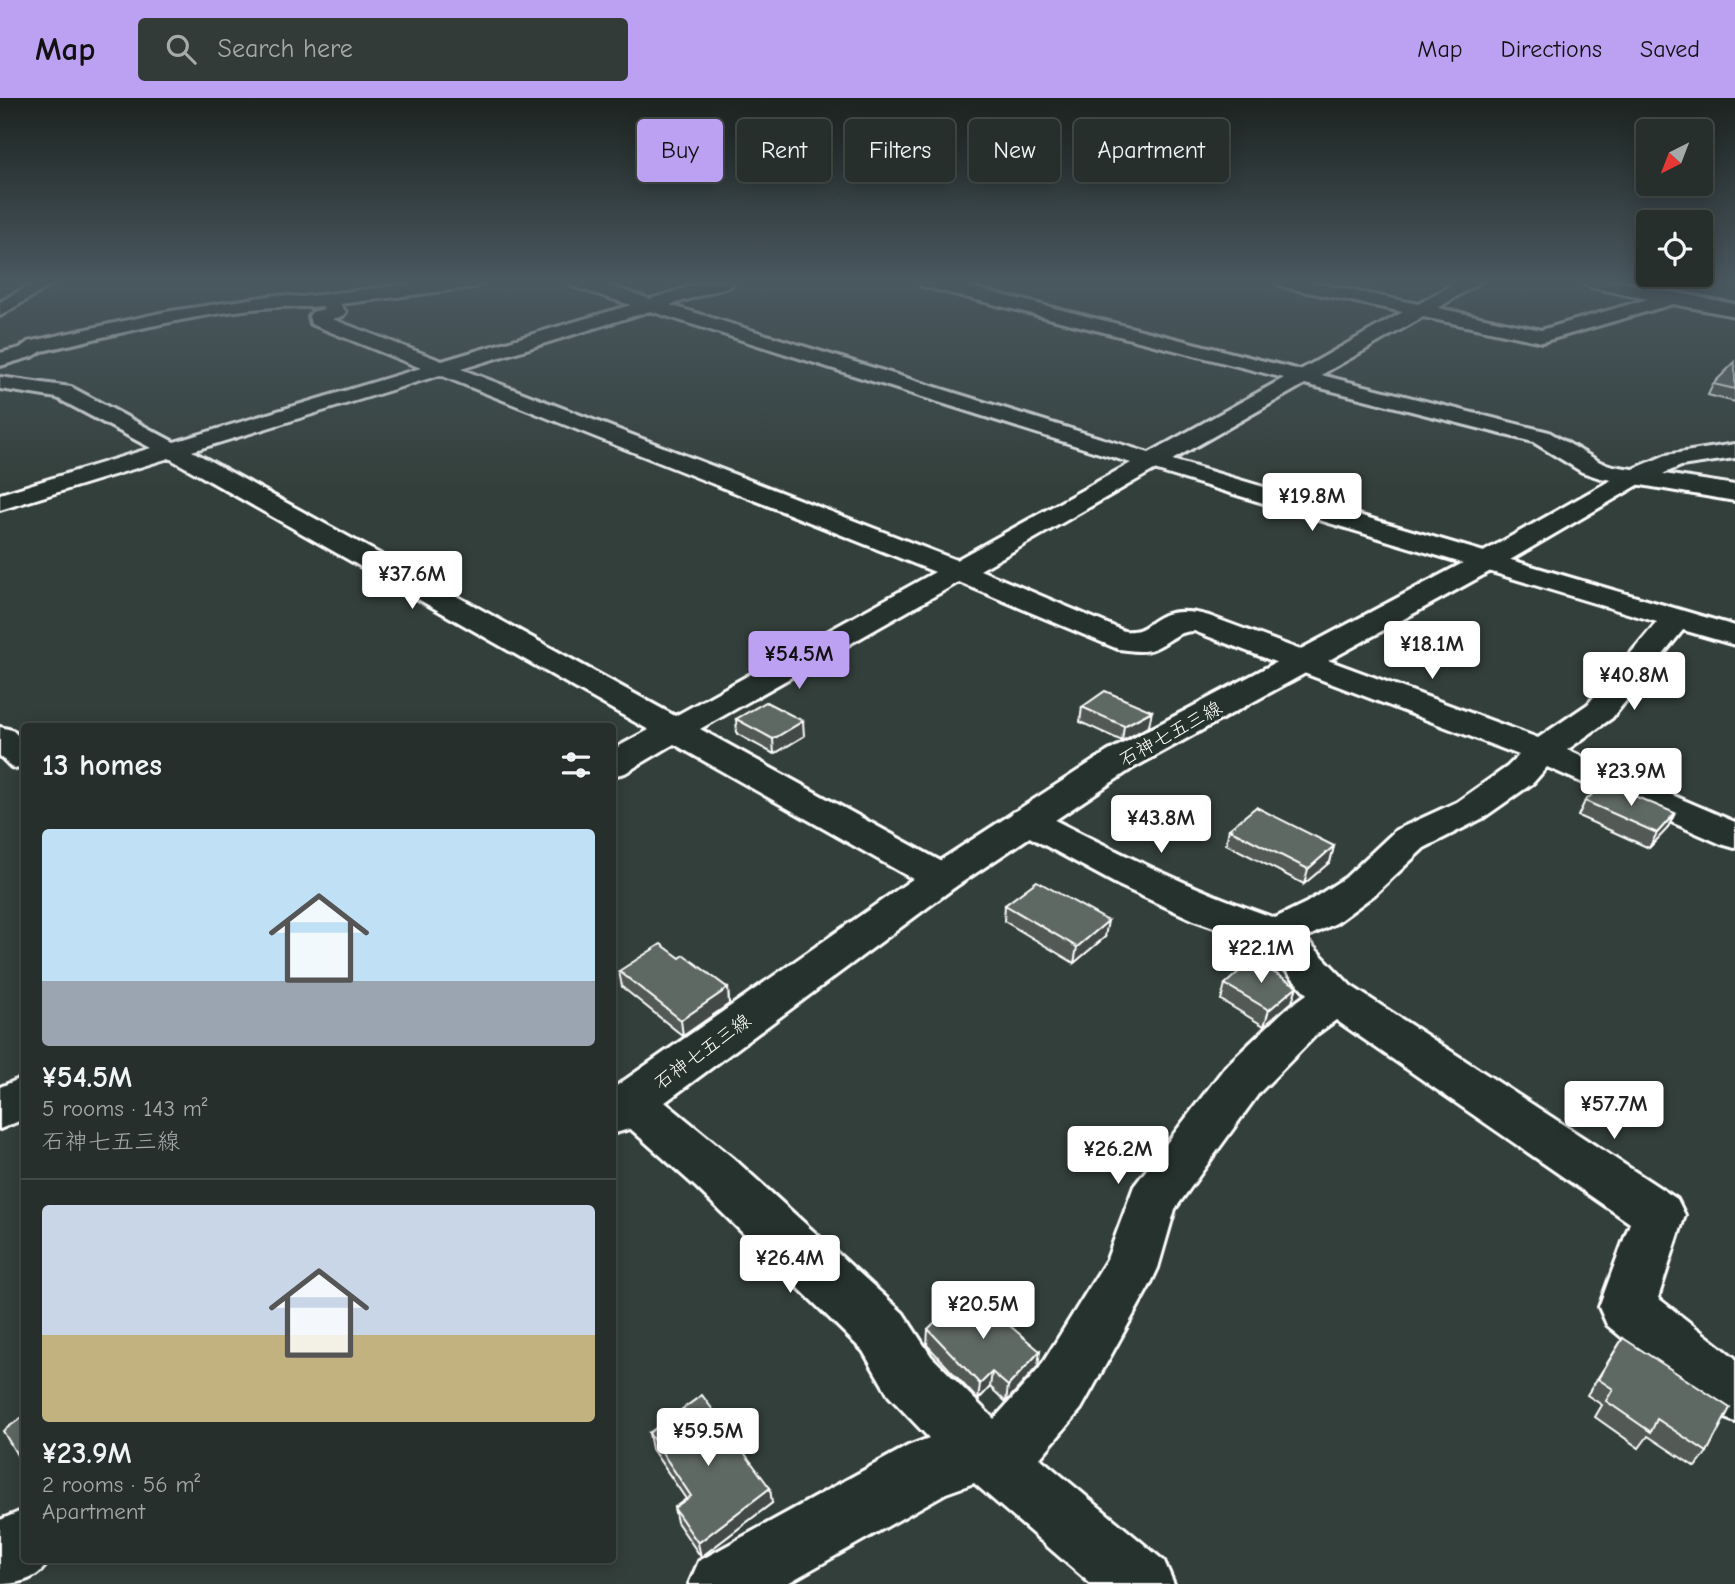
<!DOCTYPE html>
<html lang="en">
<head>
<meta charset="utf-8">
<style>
	:root { --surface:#262f2c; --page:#323b38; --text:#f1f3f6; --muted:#a4a9a9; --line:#424a48; --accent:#bca0f2 }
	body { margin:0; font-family:"Comic Neue","Klee One",sans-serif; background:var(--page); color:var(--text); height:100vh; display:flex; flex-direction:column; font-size:26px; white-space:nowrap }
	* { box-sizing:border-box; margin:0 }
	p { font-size:23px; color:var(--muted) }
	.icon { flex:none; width:38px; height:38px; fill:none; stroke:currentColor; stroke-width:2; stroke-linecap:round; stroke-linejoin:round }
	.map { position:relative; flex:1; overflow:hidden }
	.sheet { position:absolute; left:21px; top:625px; width:595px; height:840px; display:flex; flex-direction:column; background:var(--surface); border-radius:7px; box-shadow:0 4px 18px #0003,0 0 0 2px var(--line) }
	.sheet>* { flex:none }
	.banner { position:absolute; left:637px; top:21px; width:665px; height:63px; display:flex; gap:14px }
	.needle { width:46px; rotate:222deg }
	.controls { position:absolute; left:1636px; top:21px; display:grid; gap:14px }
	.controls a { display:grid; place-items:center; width:77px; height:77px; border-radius:7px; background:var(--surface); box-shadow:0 4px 18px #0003,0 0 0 2px var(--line); font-size:35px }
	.price { position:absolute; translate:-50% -60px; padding:0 16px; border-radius:7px; background:#fff; color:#222; font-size:23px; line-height:46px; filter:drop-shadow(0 2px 4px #0008) }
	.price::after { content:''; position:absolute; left:50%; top:42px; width:21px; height:16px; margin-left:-10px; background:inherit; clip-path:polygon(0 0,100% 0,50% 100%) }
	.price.selected { background:var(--accent); color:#111 }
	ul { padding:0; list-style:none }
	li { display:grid; align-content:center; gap:14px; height:371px; padding:0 21px }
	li+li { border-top:2px solid var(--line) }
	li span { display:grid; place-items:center; height:217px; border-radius:7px; color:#555 }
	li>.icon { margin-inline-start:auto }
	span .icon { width:126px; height:126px; fill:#fffc; stroke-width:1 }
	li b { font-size:30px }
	h2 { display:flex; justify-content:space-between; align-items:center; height:84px; padding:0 21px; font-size:30px }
	.pill { padding:0 24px; border-radius:7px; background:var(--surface); box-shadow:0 4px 18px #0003,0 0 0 2px var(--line); font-size:24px; line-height:63px }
	.pill.selected { background:var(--accent); color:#111 }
	header { display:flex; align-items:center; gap:42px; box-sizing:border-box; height:98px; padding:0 35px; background:var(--accent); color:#111 }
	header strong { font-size:33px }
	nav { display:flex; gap:38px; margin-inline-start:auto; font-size:24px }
	.search { width:490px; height:63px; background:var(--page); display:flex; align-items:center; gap:18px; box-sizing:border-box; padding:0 24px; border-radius:7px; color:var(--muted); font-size:26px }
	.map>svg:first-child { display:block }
</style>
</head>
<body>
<header>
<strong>Map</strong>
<div class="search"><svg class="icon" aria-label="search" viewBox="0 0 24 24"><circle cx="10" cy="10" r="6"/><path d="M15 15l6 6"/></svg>Search here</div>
<nav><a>Map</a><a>Directions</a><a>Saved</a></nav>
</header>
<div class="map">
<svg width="1735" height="1486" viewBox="0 0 1735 1486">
	<rect width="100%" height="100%" fill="#333f3a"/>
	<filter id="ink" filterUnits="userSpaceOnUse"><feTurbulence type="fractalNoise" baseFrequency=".0143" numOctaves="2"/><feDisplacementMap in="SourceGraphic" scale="14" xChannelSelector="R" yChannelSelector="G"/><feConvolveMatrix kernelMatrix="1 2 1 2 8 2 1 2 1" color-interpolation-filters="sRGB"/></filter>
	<g filter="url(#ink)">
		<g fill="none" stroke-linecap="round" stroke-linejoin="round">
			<g stroke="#fff" stroke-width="6">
				<path id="minor" d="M34,184H56L0,218V204Z
					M428,184H484L475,189L340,206L346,214L343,218L332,221L442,263L631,207L572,188L569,184H597L650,201L705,184H734L731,188L670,207L1149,355L1284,280L922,188L919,184H951L1300,272L1403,214L1284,189L1275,184H1311L1418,206L1457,184H1480L1438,210L1541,232L1648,201L1590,189L1581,184H1619L1735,206V218L1673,206L1542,244L1423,219L1321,277L1549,334L1600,364L1613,368L1735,387V403L1600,380L1582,374L1533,344L1305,286L1172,362L1735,528V547L1683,532L1612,620L1567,652L1735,724V750L1721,746L1547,669L1533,685L1483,720L1424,750L1374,797L1336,825L1305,840L1351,888L1677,1101L1685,1117L1658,1200L1735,1260V1324L1714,1316L1607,1227L1599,1209L1630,1125L1336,922L1317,936L1259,995L1175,1111L1158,1170L1150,1187L1081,1311L1040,1360L1164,1463L1174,1486H1091L974,1385L946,1395L786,1486H689L699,1463L908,1348L929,1340L889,1298L863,1253L697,1090L615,1017L612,1013L615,991L632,985L649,991L733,1060L903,1215L931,1258L994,1321L1039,1271L1107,1161L1134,1088L1225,969L1285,912L1307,896L1262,846L1194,822L1118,787L1013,730L1007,722L1013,714L1026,710L1039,714C1117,754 1193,792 1275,820L1306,805L1346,779L1396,732L1457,704L1507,669L1519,657L1194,533C1176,533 1169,545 1153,551C1142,555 1129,552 1118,551L959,484L700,631L955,771L961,780L955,789L941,793L927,789L674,646L625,675L612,678V652L649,632L169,360L0,412V396L151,350L57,300L0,291V279L71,289L174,344L421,270L311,226L309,218L312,214L324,211L322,208C306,210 290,208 274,209C196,215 118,236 42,253L34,258L0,268V255L20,250L28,244L165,214L276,197L302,199ZM650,213L1131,365L956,462L461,271ZM440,277L935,474L675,618L192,353ZM1154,372L1657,524L1588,606L1538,640L1209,518C1195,514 1177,512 1164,517C1146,525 1145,535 1124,533L980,472Z
					M0,629L12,632L24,643V672L11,669L0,658Z
					M24,979V1021L0,1031V989Z"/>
			</g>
			<g stroke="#fff" stroke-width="6">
				<path id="major" d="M1735,346V360L1681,368L1640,386L1498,469L1133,670L955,789L629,1031L612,1036V991L927,771L1107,654L1478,457L1622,376L1666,357Z
					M24,1412V1461H49C41,1481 18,1486 0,1486V1422Z"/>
			</g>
			<use href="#minor" fill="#26332d" fill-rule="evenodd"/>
			<use href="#major" fill="#26332d" fill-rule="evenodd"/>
		</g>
		<path fill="#525a56" stroke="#fff" stroke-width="2" d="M1735,264V304L1708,297L1713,286Z
			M1082,609L1149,628L1122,643L1080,624Z
			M736,621L804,638L774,656L737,636Z
			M1585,703L1675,715L1667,731L1649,750L1578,718Z
			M1229,731L1334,748L1330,764L1304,786L1226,746Z
			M1005,807L1105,839L1074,865L1004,823Z
			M680,860L728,890L729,906L683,938L622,889L619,873Z
			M1225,886L1297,888L1292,904L1264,928L1221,902Z
			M928,1231L1038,1268L1006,1304L990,1289L978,1302L927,1247Z
			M1623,1240L1707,1354L1695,1369L1648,1338L1639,1350L1595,1319L1602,1307L1587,1297Z
			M649,1335L772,1405L701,1459L677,1424L674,1410L686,1401L652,1351Z"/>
		<path fill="#424a46" stroke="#fff" stroke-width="2" d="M1152,613L1149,628L1122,643L1124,628Z
			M803,623L804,638L774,656L773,641Z
			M1675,715L1667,731L1649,750L1657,735Z
			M1334,748L1330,764L1304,786L1308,771Z
			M1108,823L1105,839L1074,865L1077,849Z
			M1297,888L1292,904L1264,928L1269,912Z
			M728,890L729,906L683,938L681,922Z
			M1040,1253L1038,1268L1006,1304L1008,1288Z
			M992,1274L990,1289L978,1302L980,1286Z
			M770,1390L772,1405L701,1459L698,1445Z"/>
		<path fill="#5f6964" stroke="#fff" stroke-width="2" d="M1735,264V291L1713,286Z
			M1105,593L1152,613L1124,628L1082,609Z
			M766,604L803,623L773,641L736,621Z
			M1604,685L1675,715L1657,735L1585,703Z
			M1256,709L1334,748L1308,771L1229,731Z
			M1037,783L1108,823L1077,849L1005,807Z
			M661,846L680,860L684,857L728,890L681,922L619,873Z
			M1252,862L1297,888L1269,912L1225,886Z
			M967,1192L1040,1253L1008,1288L992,1274L980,1286L928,1231Z
			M1623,1240L1730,1310L1707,1354L1657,1321L1651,1334L1606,1303L1613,1291L1598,1281Z
			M702,1297L770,1390L698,1445L674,1410L691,1398L649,1335Z
			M24,1318V1369L3,1333Z"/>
	</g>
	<linearGradient id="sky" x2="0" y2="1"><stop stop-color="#1c2320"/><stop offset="0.47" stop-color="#4a5860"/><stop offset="1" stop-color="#4a5860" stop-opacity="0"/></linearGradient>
	<rect width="1735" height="392" fill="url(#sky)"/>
	<g text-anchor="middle" stroke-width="6" stroke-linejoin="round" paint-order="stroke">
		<g font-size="19" fill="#fff" stroke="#26332d">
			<text transform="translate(1170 635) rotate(-29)" y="7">石神七五三線</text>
			<text transform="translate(702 953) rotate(-36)" y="7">石神七五三線</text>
		</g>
	</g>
</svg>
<div class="controls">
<a><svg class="needle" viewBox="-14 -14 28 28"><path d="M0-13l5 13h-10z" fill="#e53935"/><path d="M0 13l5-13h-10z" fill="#a4a9a9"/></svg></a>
<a><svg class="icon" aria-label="locate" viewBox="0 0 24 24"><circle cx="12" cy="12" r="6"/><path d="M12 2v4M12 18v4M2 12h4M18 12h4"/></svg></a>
</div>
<b class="price" style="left:1312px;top:435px">¥19.8M</b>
<b class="price" style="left:412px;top:513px">¥37.6M</b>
<b class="price" style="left:1432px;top:583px">¥18.1M</b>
<b class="price selected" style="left:799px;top:593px">¥54.5M</b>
<b class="price" style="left:1634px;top:614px">¥40.8M</b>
<b class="price" style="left:1631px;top:710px">¥23.9M</b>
<b class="price" style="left:1161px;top:757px">¥43.8M</b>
<b class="price" style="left:1261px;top:887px">¥22.1M</b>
<b class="price" style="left:1614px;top:1043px">¥57.7M</b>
<b class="price" style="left:1118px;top:1088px">¥26.2M</b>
<b class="price" style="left:790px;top:1197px">¥26.4M</b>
<b class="price" style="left:983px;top:1243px">¥20.5M</b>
<b class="price" style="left:708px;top:1370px">¥59.5M</b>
<div class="banner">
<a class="pill selected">Buy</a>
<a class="pill">Rent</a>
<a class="pill">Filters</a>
<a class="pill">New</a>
<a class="pill">Apartment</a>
</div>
<section class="sheet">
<h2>13 homes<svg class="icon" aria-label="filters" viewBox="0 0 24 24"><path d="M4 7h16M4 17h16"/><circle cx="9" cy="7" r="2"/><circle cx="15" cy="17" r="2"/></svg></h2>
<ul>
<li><span style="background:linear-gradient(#bfe0f5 70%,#9aa5b1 0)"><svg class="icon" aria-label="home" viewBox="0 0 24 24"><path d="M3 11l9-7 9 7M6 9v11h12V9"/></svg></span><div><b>¥54.5M</b><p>5 rooms · 143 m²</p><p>石神七五三線</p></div></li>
<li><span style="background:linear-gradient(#c9d6e8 60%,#c2b280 0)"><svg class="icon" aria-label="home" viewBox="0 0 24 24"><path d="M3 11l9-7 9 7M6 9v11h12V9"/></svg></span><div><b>¥23.9M</b><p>2 rooms · 56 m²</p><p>Apartment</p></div></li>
</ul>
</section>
</div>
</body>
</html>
